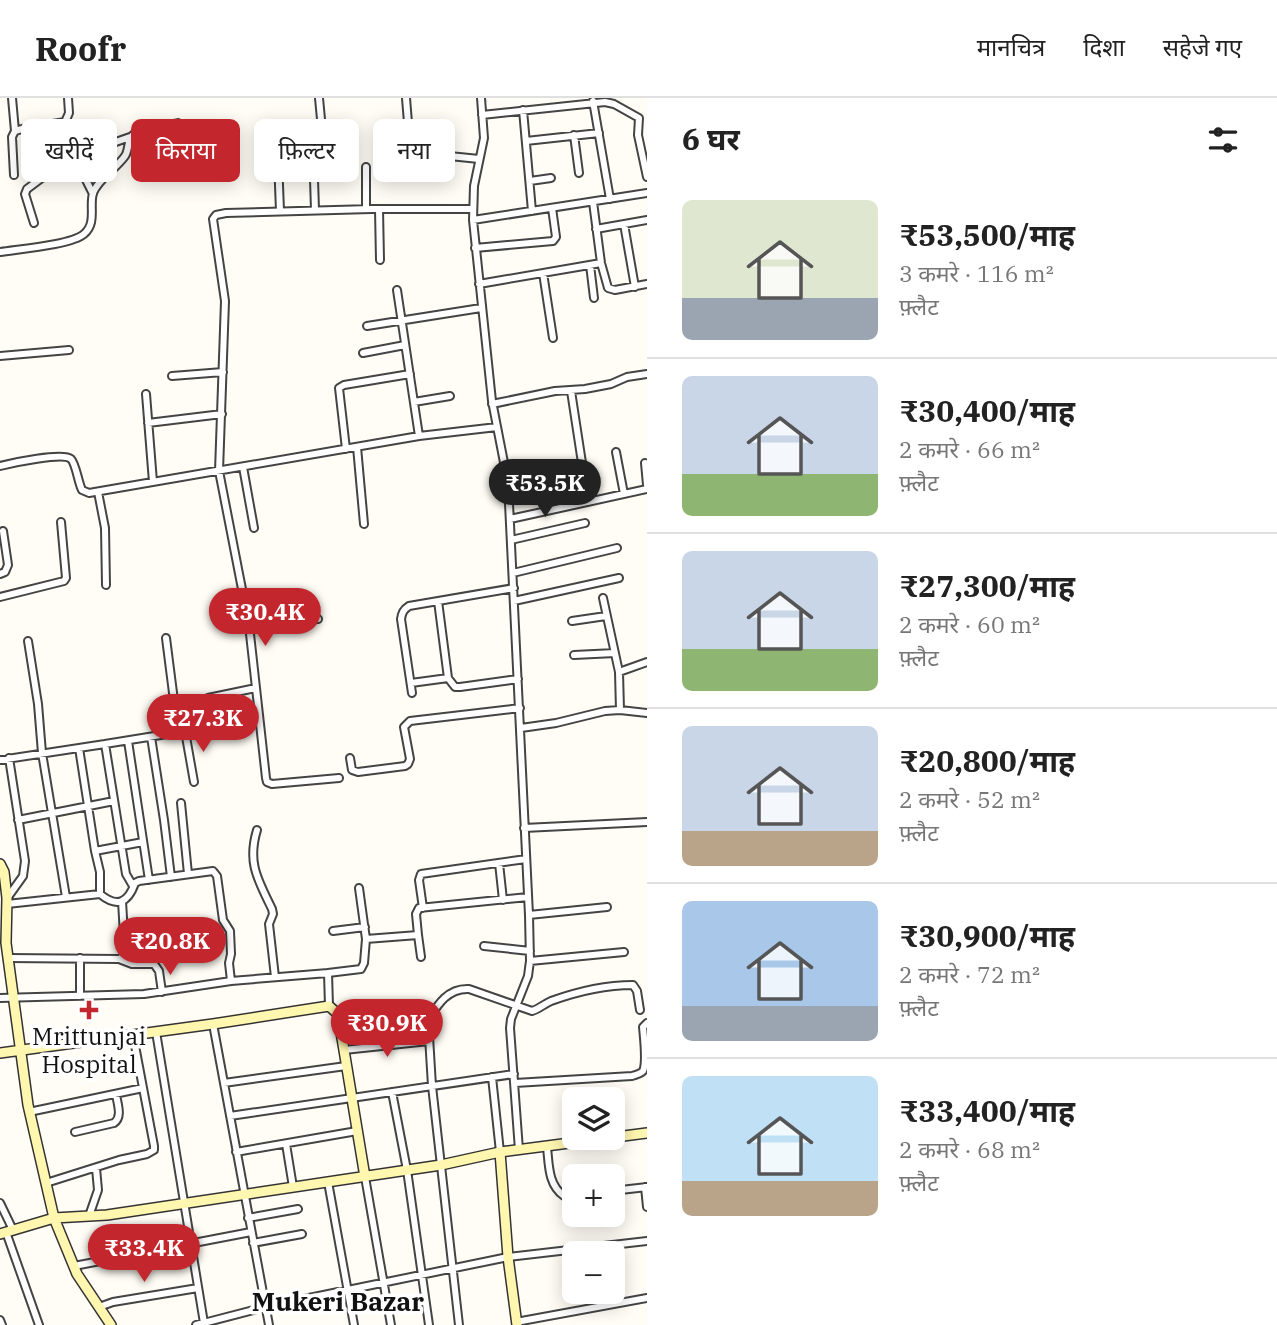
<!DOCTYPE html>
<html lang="hi">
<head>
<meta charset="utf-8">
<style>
	:root { --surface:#fff; --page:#f6f6f6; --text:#222; --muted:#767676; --line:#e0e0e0; --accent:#c4262e }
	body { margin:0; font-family:"IBM Plex Serif","Noto Sans Devanagari",serif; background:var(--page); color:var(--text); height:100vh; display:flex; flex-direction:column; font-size:26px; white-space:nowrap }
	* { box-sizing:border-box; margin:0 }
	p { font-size:23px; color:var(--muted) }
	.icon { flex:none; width:38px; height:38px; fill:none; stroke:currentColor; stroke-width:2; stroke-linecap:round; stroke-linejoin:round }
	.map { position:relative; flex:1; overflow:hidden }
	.side { display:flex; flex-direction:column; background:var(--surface); width:630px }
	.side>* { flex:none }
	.top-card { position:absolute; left:21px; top:21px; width:520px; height:63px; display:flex; gap:14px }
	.buttons { position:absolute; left:562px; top:989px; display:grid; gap:14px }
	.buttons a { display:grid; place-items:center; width:63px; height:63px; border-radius:10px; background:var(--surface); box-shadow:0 4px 18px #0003; font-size:35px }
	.price { position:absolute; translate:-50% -60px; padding:0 16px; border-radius:24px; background:var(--accent); color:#fff; font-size:23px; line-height:46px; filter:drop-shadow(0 2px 4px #0008) }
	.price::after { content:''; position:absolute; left:50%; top:42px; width:21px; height:16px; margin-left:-10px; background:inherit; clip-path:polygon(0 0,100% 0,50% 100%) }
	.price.on { background:#222; color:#fff }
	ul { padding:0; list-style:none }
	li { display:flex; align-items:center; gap:21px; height:175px; padding:0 35px }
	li+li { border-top:2px solid var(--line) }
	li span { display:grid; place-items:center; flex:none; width:196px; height:140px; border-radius:10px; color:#555 }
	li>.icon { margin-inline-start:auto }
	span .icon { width:84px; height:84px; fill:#fffc; stroke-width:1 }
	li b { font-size:30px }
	h2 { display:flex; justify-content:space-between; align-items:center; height:84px; padding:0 35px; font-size:30px }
	.pill { padding:0 24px; border-radius:10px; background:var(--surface); box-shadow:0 4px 18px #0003; font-size:24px; line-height:63px }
	.pill.on { background:var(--accent); color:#fff }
	header { display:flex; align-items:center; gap:42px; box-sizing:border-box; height:98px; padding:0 35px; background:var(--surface); border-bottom:2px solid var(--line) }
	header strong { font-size:33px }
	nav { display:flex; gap:38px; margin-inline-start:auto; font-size:24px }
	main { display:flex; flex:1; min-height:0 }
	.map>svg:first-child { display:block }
</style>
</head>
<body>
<header>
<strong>Roofr</strong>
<nav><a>मानचित्र</a><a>दिशा</a><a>सहेजे गए</a></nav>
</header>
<main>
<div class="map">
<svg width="647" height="1227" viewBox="0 0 647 1227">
	<rect width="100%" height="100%" fill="#fffdf5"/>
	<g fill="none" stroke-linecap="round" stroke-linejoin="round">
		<g stroke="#444" stroke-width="10">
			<path id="street" d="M12,0L15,33
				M406,0L409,37
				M481,0L484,40L474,88L473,122L492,303L508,385L529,817L530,863L528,878L511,921L510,930L519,1052
				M593,3L610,101
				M523,12L532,113
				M482,17L605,4L614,6L639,20L638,37L647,79
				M67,22L78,66L93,96
				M574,37L579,75
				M526,43L599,35
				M430,56L479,61
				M76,58L130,39
				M278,61L280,113
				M14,77L12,39L15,33L22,31L65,24L69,15L68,0
				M530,83L551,80
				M593,104L601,165L608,190L615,192L647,186
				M366,111V69
				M379,111L380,162
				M315,112L314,81L325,64L319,0
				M473,122L647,95
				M34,125L25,96L27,91L51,73L78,66
				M624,126L635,189
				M596,131L647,122
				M475,150L553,143L556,139L552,110
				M0,154C19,151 71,147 84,136C97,125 89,109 93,95C99,80 116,71 125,58C130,51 126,40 136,35C145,29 166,28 178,25
				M590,167L594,200
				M543,175L553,240
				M479,186L601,165
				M397,192L419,338
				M367,228L481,210
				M363,255L405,247
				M0,258L69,252
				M172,278L223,274
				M571,293L588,404
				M146,296L153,384
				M414,304L450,298
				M492,306L555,293L585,291L611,286L627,279L647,276
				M148,325L222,316
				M357,349L364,426
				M346,351L339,290L344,287L410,276
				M616,354L624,396
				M645,365L647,387
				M0,368C12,365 63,354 71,361C76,366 78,384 82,392L89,395L419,338L497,329
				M243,369L254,430
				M98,394L105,430L106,487
				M510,421L647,391
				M511,442L585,425
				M513,475L617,450
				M0,476L5,474L8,467L3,433
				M0,499L64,483L66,480L61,424
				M603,500L619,574L620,612
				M438,503L448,580L455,589H460L518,581
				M514,503L619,480
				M572,523L606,518
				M249,527L318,521
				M166,540L178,634
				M28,543L38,606L42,655L66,799
				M574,557L615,555
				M619,574L647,564
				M411,585L448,580
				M412,595L401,521C402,515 403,512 409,508L514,490
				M521,630L556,625L605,613L620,612L647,615
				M185,633L194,684
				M151,639L164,722L171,779
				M128,643L149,782
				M105,646L126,776L133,788
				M350,660L352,672L358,674L405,668L408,666L410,661L404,629L410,623L520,610
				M0,662L105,646L204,630L208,625L205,604L208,600L256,590
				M339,680L272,686L267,684L266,680L249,527L219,373L225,203L213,121L216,117L226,115L371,111H473
				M181,705L188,776
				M18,722L114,703
				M524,730L647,724
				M257,732C247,765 258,782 272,811L273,816L269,826L275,879
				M95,753L143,744
				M499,765L503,802
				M359,790L366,841
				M100,796C117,810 128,805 135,785L139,783L213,773L217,778L223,822L230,833L231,856L229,865L231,883
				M8,799L23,778L25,763L9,660
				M7,806L100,796V774L95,753L79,650
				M423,810L419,782L421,776L526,761
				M529,817L607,809
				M333,833L365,829
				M418,837L421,859
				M484,848L530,853
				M8,860L119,861L123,859L125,854L122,803
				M119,861L132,866H154L159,873L162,894
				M530,863L624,854
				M80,898V860
				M0,900L144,896L231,883L328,875
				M329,908L328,875L361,871L364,865L366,841L418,837L416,816L419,810L528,799
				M213,926L269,1227
				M156,934L204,1225
				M344,952L429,943
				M492,979L500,1054
				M224,985L346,968
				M515,985L632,978C636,977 640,976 643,973C647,965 644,940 643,929L647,925
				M392,994L407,1072L429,1227
				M29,1014L143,990
				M230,1018L514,976
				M75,1034L114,1025C123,1019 117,1005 116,996
				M286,1046L293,1089
				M547,1049C549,1067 548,1087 564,1098L574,1097
				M236,1054L357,1033
				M365,1079L391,1227
				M328,1084L354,1227
				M46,1085L119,1062L147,1056L154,1052V1048L133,937
				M645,1089L647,1109
				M612,1093L647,1089
				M0,1105L13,1132
				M89,1118L98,1092L96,1070
				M248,1120L298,1111
				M6,1134L39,1227
				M253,1145L302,1136
				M74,1168L251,1134
				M99,1209L113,1204L198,1190
				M0,1222L2,1227
				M516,1224L647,1200
				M196,1227L265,1209L508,1159L647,1143
				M459,1227L432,988L428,922C438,906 448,890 469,891L532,913C539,911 544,906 551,903C576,894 606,887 633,887L637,893L640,912"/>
		</g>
		<g stroke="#333" stroke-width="12">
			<path id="secondary" d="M0,766L4,774L7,800L6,845L28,1007L54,1120L77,1176L111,1227
				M0,955L213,926L329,908L338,916L365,1079
				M500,1054L508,1159L517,1227
				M0,1136L54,1120L107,1117L441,1067L500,1054L647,1035"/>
		</g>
		<use href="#street" stroke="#fff" stroke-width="6"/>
		<use href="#secondary" stroke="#fff6b0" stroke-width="9"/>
	</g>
	<path fill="#c4262e" stroke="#fff" stroke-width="2.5" d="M85.5 901.5h7v7h7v7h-7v7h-7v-7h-7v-7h7z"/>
	<g text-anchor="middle" stroke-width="7" stroke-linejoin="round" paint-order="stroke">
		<g font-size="24" fill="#111" stroke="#fff">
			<text x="89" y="947">Mrittunjai<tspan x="89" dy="28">Hospital</tspan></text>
		</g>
		<g font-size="26" font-weight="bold" fill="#111" stroke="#fff">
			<text x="338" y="1213">Mukeri Bazar</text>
		</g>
	</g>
</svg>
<div class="buttons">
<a><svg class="icon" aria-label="layers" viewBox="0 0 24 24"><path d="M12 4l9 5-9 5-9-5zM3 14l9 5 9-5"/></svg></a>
<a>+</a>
<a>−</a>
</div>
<b class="price on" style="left:545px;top:421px">₹53.5K</b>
<b class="price" style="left:265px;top:550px">₹30.4K</b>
<b class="price" style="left:203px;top:656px">₹27.3K</b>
<b class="price" style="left:170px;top:879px">₹20.8K</b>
<b class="price" style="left:387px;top:961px">₹30.9K</b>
<b class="price" style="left:144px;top:1186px">₹33.4K</b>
<div class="top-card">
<a class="pill">खरीदें</a>
<a class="pill on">किराया</a>
<a class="pill">फ़िल्टर</a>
<a class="pill">नया</a>
</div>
</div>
<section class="side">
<h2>6 घर<svg class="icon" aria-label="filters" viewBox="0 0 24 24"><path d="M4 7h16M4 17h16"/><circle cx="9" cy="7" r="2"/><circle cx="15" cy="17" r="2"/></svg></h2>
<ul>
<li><span style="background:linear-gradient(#dfe7d0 70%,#9aa5b1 0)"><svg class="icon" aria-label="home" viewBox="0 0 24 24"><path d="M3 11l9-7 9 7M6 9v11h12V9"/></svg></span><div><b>₹53,500/माह</b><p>3 कमरे · 116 m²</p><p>फ़्लैट</p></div></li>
<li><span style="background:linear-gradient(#c9d6e8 70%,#8fb573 0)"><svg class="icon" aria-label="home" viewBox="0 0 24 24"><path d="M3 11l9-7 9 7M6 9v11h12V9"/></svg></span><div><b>₹30,400/माह</b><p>2 कमरे · 66 m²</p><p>फ़्लैट</p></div></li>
<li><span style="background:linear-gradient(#c9d6e8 70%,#8fb573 0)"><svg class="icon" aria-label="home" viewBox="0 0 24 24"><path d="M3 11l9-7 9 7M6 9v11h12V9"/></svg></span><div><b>₹27,300/माह</b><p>2 कमरे · 60 m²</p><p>फ़्लैट</p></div></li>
<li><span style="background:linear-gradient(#c9d6e8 75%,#b9a48a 0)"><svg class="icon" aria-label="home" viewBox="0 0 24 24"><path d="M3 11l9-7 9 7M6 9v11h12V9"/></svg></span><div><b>₹20,800/माह</b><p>2 कमरे · 52 m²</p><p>फ़्लैट</p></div></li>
<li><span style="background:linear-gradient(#a9c7e8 75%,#9aa5b1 0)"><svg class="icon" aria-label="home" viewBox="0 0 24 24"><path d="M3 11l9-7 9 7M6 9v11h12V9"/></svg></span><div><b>₹30,900/माह</b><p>2 कमरे · 72 m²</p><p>फ़्लैट</p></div></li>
<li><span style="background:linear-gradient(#bfe0f5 75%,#b9a48a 0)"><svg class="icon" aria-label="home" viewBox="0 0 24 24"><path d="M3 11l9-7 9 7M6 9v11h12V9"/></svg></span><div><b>₹33,400/माह</b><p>2 कमरे · 68 m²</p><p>फ़्लैट</p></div></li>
</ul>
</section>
</main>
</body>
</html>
